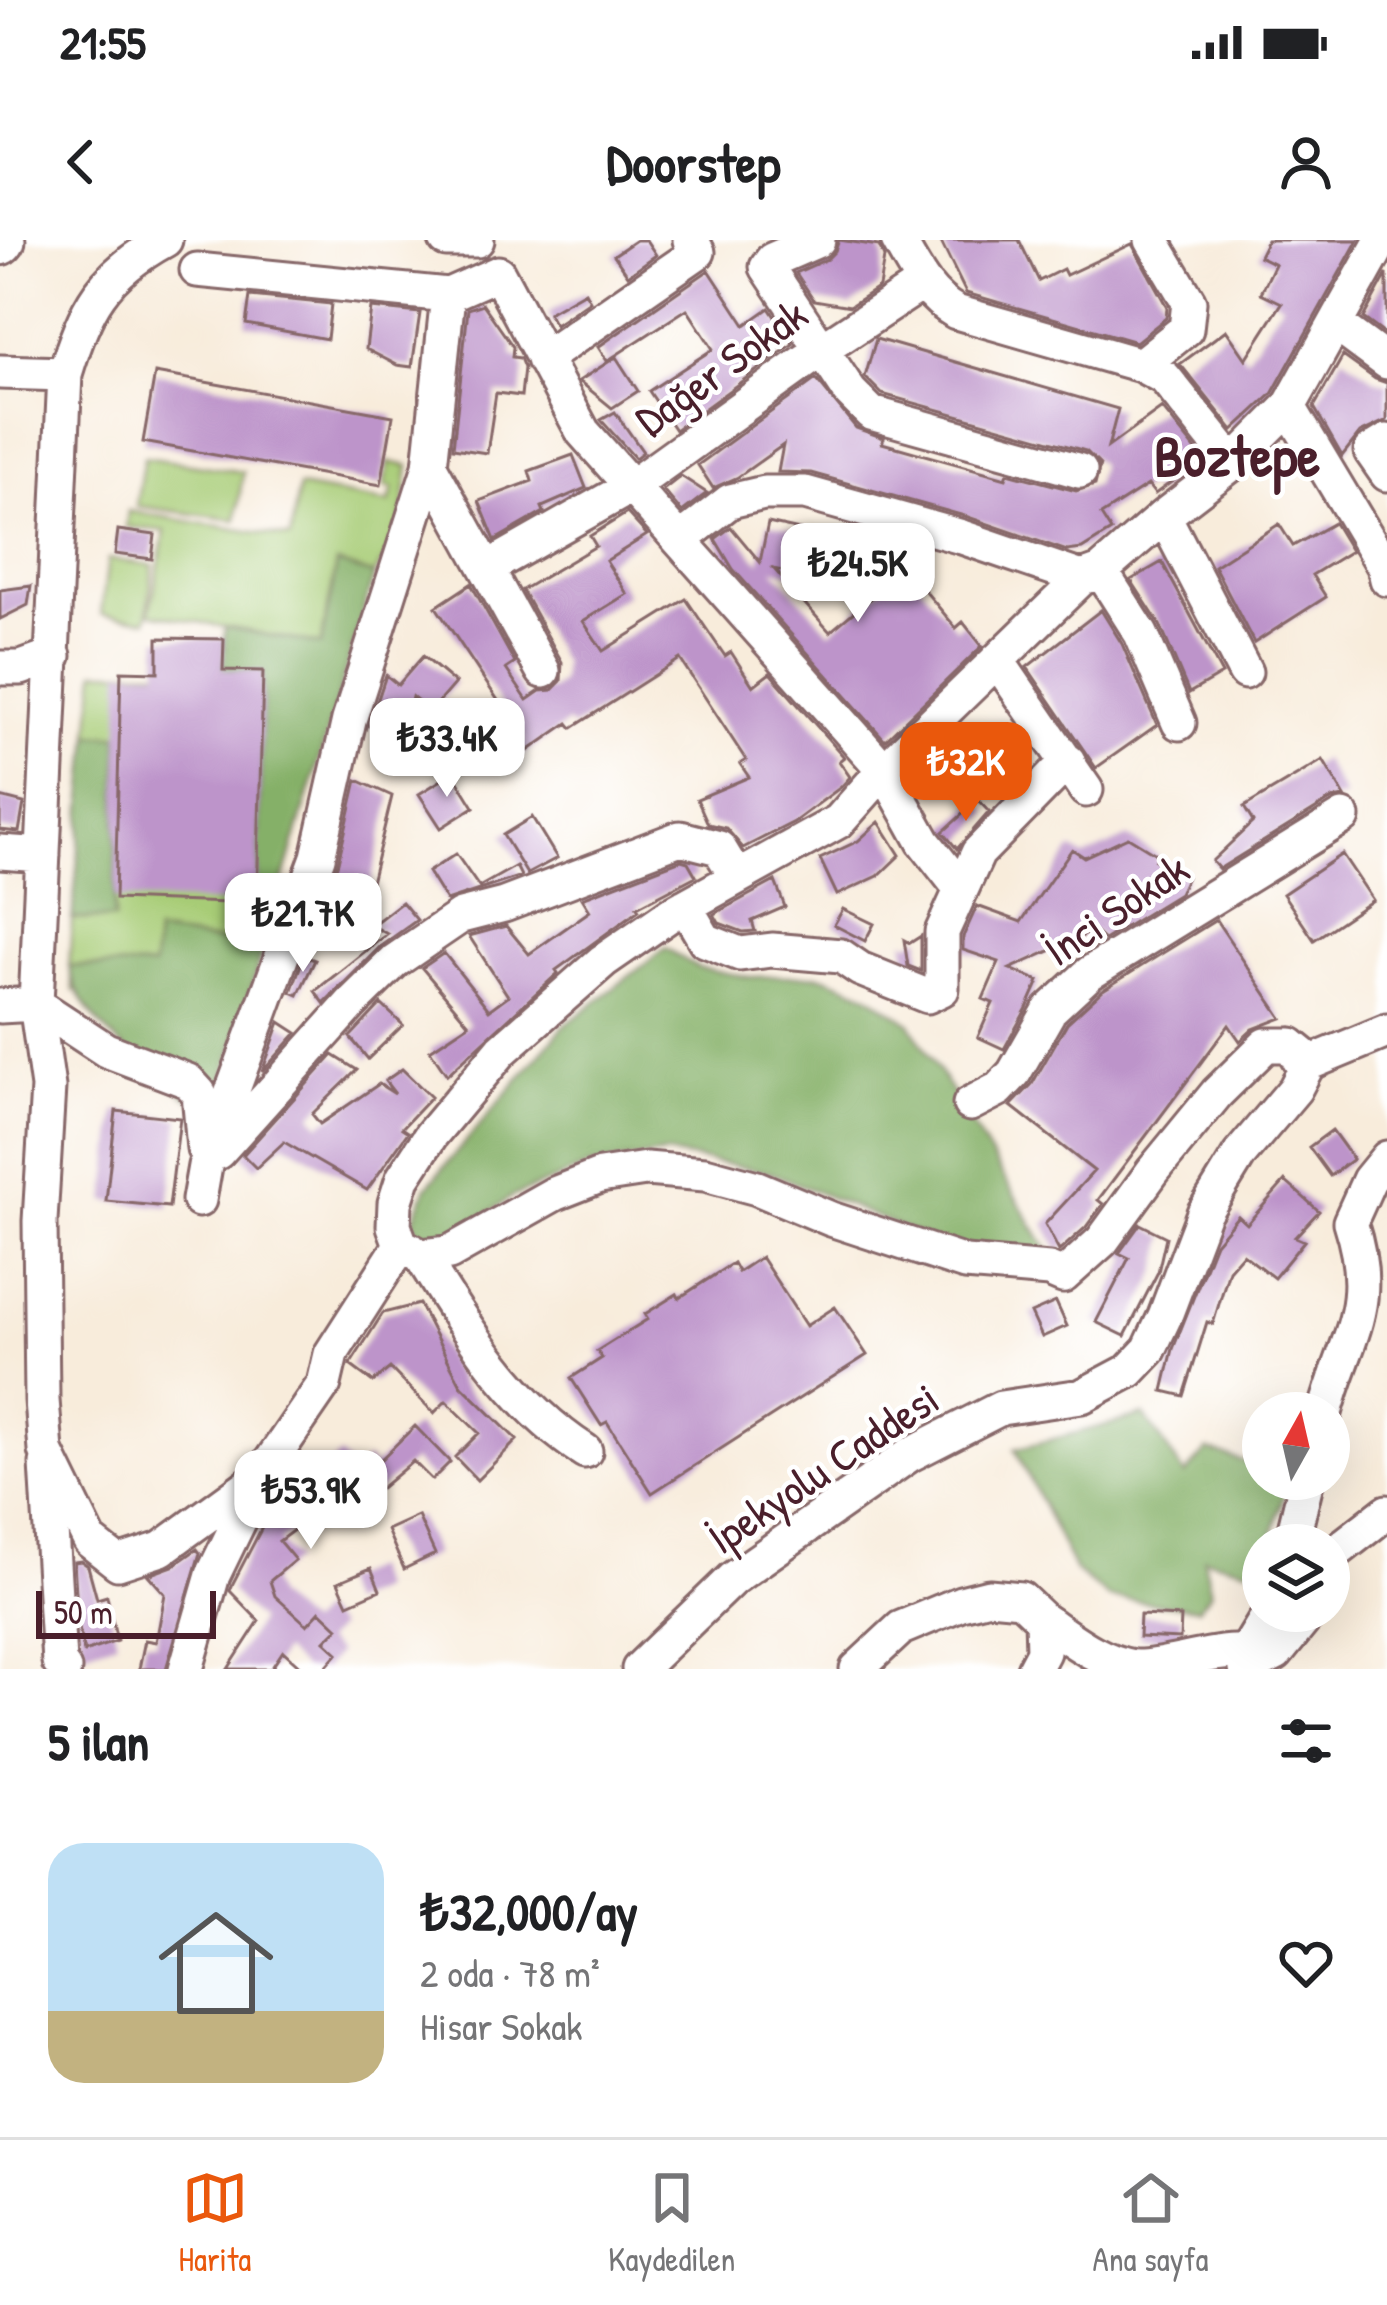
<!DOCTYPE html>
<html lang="tr">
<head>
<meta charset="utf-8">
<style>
	:root { --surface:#fff; --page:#f2f2f2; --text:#202124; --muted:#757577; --line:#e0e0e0; --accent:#ea580c }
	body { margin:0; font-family:"Patrick Hand",sans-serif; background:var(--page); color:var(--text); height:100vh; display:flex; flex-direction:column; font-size:45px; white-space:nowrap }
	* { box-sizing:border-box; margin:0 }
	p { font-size:39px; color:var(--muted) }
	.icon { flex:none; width:66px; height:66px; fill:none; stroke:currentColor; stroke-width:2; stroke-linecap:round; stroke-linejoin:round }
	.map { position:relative; height:1429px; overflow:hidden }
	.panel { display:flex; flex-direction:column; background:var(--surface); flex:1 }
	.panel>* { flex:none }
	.needle { width:78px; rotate:8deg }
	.buttons { position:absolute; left:1242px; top:1152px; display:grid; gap:24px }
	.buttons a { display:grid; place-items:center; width:108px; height:108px; border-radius:50%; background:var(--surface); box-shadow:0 12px 48px #0002; font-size:60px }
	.scale { position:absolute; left:36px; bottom:30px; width:180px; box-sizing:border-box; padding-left:12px; border:6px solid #4a1f2b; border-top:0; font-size:33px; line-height:42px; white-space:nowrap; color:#4a1f2b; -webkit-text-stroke:9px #fff; paint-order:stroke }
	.price { position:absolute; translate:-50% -102px; padding:0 27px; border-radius:24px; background:#fff; color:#222; font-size:39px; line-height:78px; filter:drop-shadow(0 3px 6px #0008) }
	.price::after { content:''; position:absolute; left:50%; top:72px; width:36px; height:27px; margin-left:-18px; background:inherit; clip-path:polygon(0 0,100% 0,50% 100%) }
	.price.current { background:var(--accent); color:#fff }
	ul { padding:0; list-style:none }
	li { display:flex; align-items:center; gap:36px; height:300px; padding:0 48px }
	li span { display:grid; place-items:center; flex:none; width:336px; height:240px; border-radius:36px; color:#555 }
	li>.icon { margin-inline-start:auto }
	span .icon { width:144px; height:144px; fill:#fffc; stroke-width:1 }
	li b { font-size:51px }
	h2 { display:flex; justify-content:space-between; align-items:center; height:144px; padding:0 48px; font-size:51px }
	.status { display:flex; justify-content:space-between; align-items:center; height:84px; padding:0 60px; background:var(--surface); direction:ltr }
	.status svg { height:33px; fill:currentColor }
	header { display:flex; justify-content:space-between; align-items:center; height:156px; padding:0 48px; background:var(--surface); font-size:54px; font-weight:700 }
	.menu { display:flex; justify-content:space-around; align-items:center; height:168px; border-top:3px solid var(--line); background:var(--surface); font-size:33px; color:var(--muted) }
	.menu a { display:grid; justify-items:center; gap:6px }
	.menu .current { color:var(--accent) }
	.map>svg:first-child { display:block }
</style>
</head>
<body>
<div class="status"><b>21:55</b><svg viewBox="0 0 49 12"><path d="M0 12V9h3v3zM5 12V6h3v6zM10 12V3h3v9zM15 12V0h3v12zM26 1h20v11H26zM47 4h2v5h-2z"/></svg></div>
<header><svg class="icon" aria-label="back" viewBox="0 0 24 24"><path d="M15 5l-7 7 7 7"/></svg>Doorstep<svg class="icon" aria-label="person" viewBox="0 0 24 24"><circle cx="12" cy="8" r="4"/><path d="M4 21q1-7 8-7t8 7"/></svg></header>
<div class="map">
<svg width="1387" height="1429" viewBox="0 0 1387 1429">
	<rect width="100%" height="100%" fill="#fff"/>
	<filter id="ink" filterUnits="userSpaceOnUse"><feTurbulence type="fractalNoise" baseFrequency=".00833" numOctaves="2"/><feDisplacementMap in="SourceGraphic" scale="24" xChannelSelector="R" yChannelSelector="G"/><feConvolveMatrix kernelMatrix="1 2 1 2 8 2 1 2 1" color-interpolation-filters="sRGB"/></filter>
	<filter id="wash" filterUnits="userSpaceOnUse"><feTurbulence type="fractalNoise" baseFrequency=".004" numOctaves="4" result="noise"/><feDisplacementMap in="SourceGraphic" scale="48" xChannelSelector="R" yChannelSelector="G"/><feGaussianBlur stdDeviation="2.7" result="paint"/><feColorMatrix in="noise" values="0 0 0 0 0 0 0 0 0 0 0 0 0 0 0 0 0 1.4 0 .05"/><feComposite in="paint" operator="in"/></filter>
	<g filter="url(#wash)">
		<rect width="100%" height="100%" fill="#f8ecdb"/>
		<path fill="#a7cc76" stroke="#787650" stroke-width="3" d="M144,217L243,232L236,280L136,266Z
			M389,222L409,226L400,296L374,335L337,324L321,405L150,373L165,291L126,287L128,271L290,298L299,247L389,263L393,248L385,247Z
			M108,319L153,325L147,380L101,374Z
			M96,431H263L257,664L248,705L74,751L69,726L72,679L114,678L119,496L90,495Z"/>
		<path fill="#85b067" stroke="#686849" stroke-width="3" d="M337,323L374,335L213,877C163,836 83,793 69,726L153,727L156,693L248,705L257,664L263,432L223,430L225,387L321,405Z
			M90,495H119L114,679H72Z
			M666,708L698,728L750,737L820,735L866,753L910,783L1052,1017L1007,1020L929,999L769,932L666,914L592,925L511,957L445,1004L421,997L413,981L427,947L563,787Z
			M1144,1175L1185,1235L1207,1210L1263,1227V1239H1288L1272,1299L1270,1305H1263V1319L1257,1331L1204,1318L1211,1352L1198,1368L1109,1358L1075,1331L1015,1209Z"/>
		<g id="blocks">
			<path fill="#bd94ca" d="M636,0H646L656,15L628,35L614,15Z
				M839,0L879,6L884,18L879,47L850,66L814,60L796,33L827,19L835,11Z
				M940,0H1019L1039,41L1063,29L1066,35L1132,4L1167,67L1166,78L1136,102L966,53Z
				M1267,0H1358L1272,154L1233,190L1180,124L1226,90L1246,119L1282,63L1261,53L1275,24L1259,16Z
				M709,30L745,85L769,68L793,104L675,190L649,151L713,109L687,69L607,121L598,107Z
				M1387,34V96L1363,78Z
				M585,52L590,61L555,85L548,73Z
				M250,56L331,64L327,99L246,84Z
				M483,64L513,107L512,117L520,118L524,128L521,156L496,153L487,213L453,208L468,69Z
				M371,68L420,73L412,127L397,125L366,109Z
				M876,99L1118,169L1108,207L1162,168L1203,219L1155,254L1148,245L1101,275L1111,291L1082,309L1067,311L968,277L811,233L778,232L783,205L738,237L713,248L698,225L816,139L856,188L884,198L882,203L1006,238L1008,233L1076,251L1095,245L1100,225L1086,211L882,154L865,137Z
				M1343,116L1375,139L1387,143V180L1360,193L1342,216L1314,167Z
				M616,117L638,151L612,168L579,141Z
				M155,133L393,176L381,245L143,202Z
				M615,172L643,212L635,218L601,180Z
				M573,215L586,248L542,267L544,272L495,300L479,261L532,241L529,231Z
				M681,236L707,253L682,272L663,250Z
				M627,273L647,295L606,321L627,354L583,381L603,411L686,359L725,416L731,412L753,446L770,433L844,517L839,521L850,537L841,547L794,582L743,608L726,588L708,584L697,559L749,537L740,524L746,520L680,419L572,488L568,483L515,520L484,475L488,471L527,504L436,367L471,344L515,423L506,429L527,460L540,451L552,450L561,441L562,422L522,350L596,306L590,296Z
				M768,283L858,303L848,347L774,329L830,392L906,328L956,388L963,382L982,406L885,500L733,329L715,299L731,287L760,322Z
				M1334,283L1351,311L1312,335L1326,357L1254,403L1214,326L1279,284L1293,306Z
				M118,290L155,295L152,319L115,314Z
				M1162,322L1222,434L1189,453L1160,385L1131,340Z
				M31,346L28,365L0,379V350Z
				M1101,370L1122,404L1157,485L1096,528L1027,427Z
				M158,398L224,399L223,430L263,431L257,664L115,659L121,431L158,432Z
				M423,416L455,443L430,472L412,457L401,502L369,486L386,435L398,445Z
				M1323,520L1345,557L1332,559L1219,629L1212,621L1253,582L1244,567Z
				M453,533L474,567L441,588L419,554Z
				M357,540L392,556L364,671L356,662L350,672L326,657L338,622Z
				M0,557L24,563L19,592L0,590Z
				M978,560L989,572L957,609L943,592Z
				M532,577L557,618L527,634L503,595Z
				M879,582L900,615L878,636L837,655L820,619L858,601Z
				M1128,597L1159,616L1155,620L1187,637L1179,654L1104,700L1094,691L1010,729L1039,741L1027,768L1004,809L978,797L993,763L983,759L999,722L963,710V697L977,666L1021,682L1072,609L1084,617Z
				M456,614L479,647L516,626L521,636L446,661L428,632Z
				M1342,614L1373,660L1314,700L1283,654Z
				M681,620L688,622L696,636L637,667L639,670L556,730L558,733L447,835L430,810L469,784L422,728L444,713L489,770L508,756L469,696L506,686L529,714L590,671L582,658Z
				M775,641L785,667L752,681L755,691L743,692L719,683L714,674Z
				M402,662L417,680L381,706L324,763L315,751L387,694L372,685Z
				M843,669L874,684L865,701L834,685Z
				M1216,680L1282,778L1253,789L1240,801L1229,785L1098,960L1103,964L1086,987L1059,1011L1045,984L1094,931L1011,866L1032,844L1067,783L1103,750Z
				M921,696V731L908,726L904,700L910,703Z
				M304,716L315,720L298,755L291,752Z
				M381,764L403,785L368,819L350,797Z
				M280,782L297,793L262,832Z
				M333,815L357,830L312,874L320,884L379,844L395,854L385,841L402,829L431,857L402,888L408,892L367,950L284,902L256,928L243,915Z
				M116,871L180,878L169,967L106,961Z
				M1332,890L1353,919L1330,936L1309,907Z
				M1285,941L1319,971L1295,997L1304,1001L1274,1038L1243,1014L1229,1030L1213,1084L1207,1082L1184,1156L1163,1151L1173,1109L1215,1003L1238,976L1247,984Z
				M1140,984L1166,997L1158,1032L1125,1096L1096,1082L1129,1018L1119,1013Z
				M761,1017L806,1086L835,1067L867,1115L652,1253L607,1182L601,1185L571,1138L602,1118L597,1111L648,1079L645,1074L677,1054L679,1058L733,1023L738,1032Z
				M1056,1062L1067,1086L1042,1097L1031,1073Z
				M419,1064L461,1145L517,1200L477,1240L455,1217L479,1193L446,1161L434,1173L390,1128L373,1142L350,1125L383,1073Z
				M415,1186L450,1222L432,1240L413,1221L345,1278L331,1262L279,1301L295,1320L270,1341L275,1356L307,1385L320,1371L338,1388L325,1401L338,1413L324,1429H303L283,1411L271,1429H228L259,1381L230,1351L233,1343L292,1230L307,1245L340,1215L353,1231L367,1219L373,1227Z
				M418,1276L435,1314L404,1329L387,1290Z
				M197,1309L200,1313L166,1429H139L145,1400L156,1402L165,1354L148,1335L173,1326Z
				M81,1321L88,1326L97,1359L107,1356L117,1401L84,1412L78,1383L74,1322Z
				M371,1328L380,1350L348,1364L338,1342Z
				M1140,1375L1181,1377L1180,1399L1139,1397Z"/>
		</g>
	</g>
	<g filter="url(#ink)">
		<use href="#blocks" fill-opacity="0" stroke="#876769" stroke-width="3"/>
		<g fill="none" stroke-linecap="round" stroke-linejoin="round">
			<g stroke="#876769" stroke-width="39">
				<path id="minor" d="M165,0C103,34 85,67 65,134L36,764L48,847L40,981L42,1160L46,1211L90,1301L118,1323L161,1309L261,1236
					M446,0H477
					M818,0L772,20L767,27L850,152L871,173L1080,231
					M898,0C914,28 927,56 956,72L1141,125L1165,138L1233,223
					M1382,0L1289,167L1233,223L1164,276L1101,331L1082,338L884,530L839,581L671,674L603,721L502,810L431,895L403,938L395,963L394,986L401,1005L421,1016L449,1013L554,954L600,936L646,929L705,934L757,948L831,979L965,1023L1049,1030L1063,1036L1102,1001L1153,931L1217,853L1266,805H1291L1312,822L1387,791
					M197,30L448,55
					M1337,85L1387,122
					M543,119L698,12L690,0
					M1141,125L1186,89L1189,62L1152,0
					M0,132L65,134
					M1289,167L1384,326L1387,339
					M1387,201L1371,211L1387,234
					M430,226L543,431
					M1164,276L1245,432
					M680,300L730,261L764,253H805L962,297L1082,338
					M489,327L632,246L821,110L923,43
					M1101,331L1141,394L1179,483
					M997,420L1086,550
					M0,428H21L54,416
					M0,612L43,615
					M685,666L705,700L740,714L772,710L841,716L860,729L927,756L942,749V692L978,613L1068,521
					M0,766L36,764L106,810L188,841L199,853L204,909
					M970,864L999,849L1014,833L1050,770L1090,733L1343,577
					M218,912L352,763L395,721L461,676L504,665L680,598L719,608L736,636
					M199,960L205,926L318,617L349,480L430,226L448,55L498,33L583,192L884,530L924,602L961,649
					M421,1016C465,1088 513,1165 585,1211
					M1325,1173C1346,1094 1378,1068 1350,982L1369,940L1387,918
					M47,1224L59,1422L64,1429
					M1291,1305L1307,1239
					M1329,1317L1387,1272
					M1042,1379C1070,1398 1099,1422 1134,1427C1160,1429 1210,1410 1246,1412L1250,1427L1246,1429
					M1246,1412L1271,1371
					M1250,1427L1276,1414L1311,1371
					M186,1429L213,1335L261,1236L324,1144L331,1114L401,1005
					M639,1429L732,1339L909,1215L1001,1168L1082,1156L1129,1131L1149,1110L1165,1076L1204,973L1240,914L1295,849L1305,830L1291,805
					M857,1429L901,1388L961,1363L989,1356L1021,1359L1042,1379L1043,1412L1034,1429"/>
			</g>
			<g stroke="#876769" stroke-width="51">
				<path id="major" d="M0,2L2,0"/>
			</g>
			<use href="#minor" stroke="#fff" stroke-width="33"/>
			<use href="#major" stroke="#fff" stroke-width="45"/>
		</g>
	</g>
	<g text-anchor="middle" stroke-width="9" stroke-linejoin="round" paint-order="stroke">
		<g font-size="45" fill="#4a1f2b" stroke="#fff">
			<text transform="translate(721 127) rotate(-36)" y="16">Dağer Sokak</text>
			<text transform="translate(1116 669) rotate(-34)" y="16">İnci Sokak</text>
			<text transform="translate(823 1228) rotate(-34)" y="16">İpekyolu Caddesi</text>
		</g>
		<g font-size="57" font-weight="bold" fill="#4a1f2b" stroke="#fff">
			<text x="1237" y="236">Boztepe</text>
		</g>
	</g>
</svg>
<div class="buttons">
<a><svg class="needle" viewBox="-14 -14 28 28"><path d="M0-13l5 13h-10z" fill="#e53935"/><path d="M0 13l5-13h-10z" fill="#757577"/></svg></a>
<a><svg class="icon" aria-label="layers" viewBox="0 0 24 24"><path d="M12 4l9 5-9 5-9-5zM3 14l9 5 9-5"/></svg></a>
</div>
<div class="scale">50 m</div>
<b class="price" style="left:858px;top:385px">₺24.5K</b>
<b class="price" style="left:447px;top:560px">₺33.4K</b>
<b class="price current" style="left:966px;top:584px">₺32K</b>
<b class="price" style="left:303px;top:735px">₺21.7K</b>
<b class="price" style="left:311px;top:1312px">₺53.9K</b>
</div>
<section class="panel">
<h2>5 ilan<svg class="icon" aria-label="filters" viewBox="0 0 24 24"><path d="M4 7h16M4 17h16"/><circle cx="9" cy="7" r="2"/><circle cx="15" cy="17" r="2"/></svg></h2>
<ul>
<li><span style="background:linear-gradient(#bfe0f5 70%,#c2b280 0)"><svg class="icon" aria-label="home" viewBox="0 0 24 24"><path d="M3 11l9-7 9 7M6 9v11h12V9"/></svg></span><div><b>₺32,000/ay</b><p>2 oda · 78 m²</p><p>Hisar Sokak</p></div><svg class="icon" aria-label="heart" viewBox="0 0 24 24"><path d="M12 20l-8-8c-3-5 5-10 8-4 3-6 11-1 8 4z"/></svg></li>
</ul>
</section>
<nav class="menu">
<a class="current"><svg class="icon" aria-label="map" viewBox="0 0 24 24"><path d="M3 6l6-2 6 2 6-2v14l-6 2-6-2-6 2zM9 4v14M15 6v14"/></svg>Harita</a>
<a><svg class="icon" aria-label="saved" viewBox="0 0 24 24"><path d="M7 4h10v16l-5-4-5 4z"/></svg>Kaydedilen</a>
<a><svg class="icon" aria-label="home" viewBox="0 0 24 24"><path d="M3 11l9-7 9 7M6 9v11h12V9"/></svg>Ana sayfa</a>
</nav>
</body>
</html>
